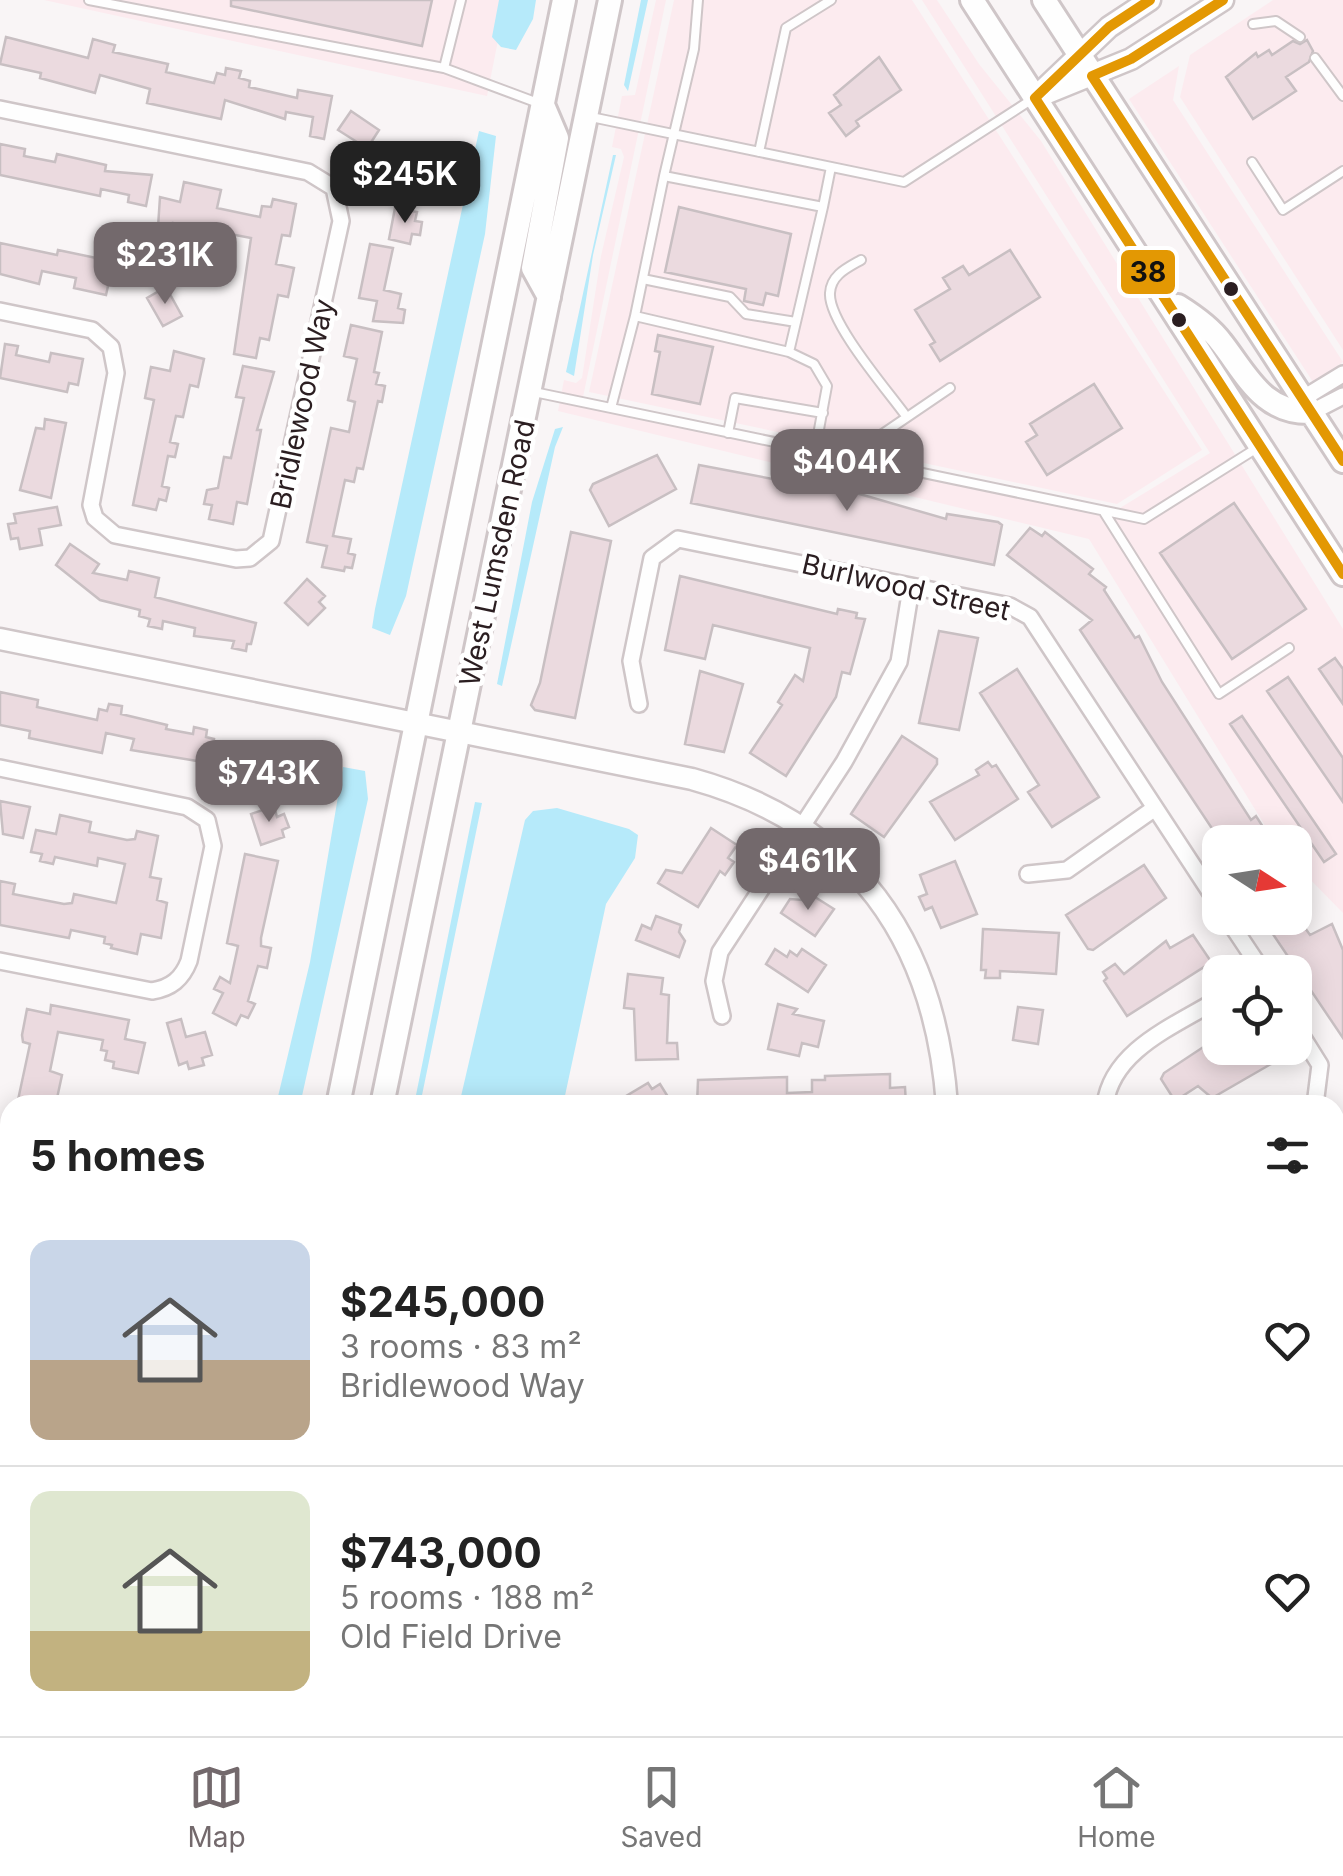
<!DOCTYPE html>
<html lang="en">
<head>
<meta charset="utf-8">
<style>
	:root { --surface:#fff; --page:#f6f6f6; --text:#222; --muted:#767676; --line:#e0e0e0; --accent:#73696c }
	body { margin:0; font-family:Inter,sans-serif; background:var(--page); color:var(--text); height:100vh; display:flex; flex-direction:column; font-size:38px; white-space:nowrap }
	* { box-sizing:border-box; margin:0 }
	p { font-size:32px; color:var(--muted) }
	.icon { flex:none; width:55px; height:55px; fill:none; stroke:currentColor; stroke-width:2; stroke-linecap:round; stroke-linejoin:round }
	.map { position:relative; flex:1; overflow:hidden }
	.side { position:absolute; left:0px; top:1095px; width:1345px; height:642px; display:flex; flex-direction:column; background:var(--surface); border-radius:30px 30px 0 0; box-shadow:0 5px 25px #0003 }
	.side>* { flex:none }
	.needle { width:65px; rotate:102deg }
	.fabs { position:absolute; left:1202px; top:825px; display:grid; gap:20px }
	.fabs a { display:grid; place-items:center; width:110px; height:110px; border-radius:20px; background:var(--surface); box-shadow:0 5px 25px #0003; font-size:50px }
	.price { position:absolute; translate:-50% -85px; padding:0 22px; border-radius:20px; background:var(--accent); color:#fff; font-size:32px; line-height:65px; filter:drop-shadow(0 2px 5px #0008) }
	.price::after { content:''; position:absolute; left:50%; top:60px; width:30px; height:22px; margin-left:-15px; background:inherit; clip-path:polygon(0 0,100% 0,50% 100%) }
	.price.current { background:#222; color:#fff }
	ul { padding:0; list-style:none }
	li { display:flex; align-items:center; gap:30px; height:250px; padding:0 30px }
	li+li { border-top:2px solid var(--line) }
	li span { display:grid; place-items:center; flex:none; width:280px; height:200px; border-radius:20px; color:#555 }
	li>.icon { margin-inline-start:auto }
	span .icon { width:120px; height:120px; fill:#fffc; stroke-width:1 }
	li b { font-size:42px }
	h2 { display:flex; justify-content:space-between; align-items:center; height:120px; padding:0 30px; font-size:42px }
	.menu { display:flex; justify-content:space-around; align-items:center; height:140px; border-top:2px solid var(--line); background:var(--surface); font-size:28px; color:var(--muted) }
	.menu a { display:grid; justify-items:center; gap:5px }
	.menu .current { color:var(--accent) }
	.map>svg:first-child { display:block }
</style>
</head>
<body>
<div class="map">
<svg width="1343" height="1736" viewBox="0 0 1343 1736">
	<rect width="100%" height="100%" fill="#f9f5f6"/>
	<path fill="#fcebef" d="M44,0H506L487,96Z
		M656,0H666L583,397L1115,511L1210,453L922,0H937L979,64L1041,141L1343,629V913L1295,864V842H1275L1089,539L558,411L564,380L576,383L582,378L601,256L624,157L621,149L612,147L622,96L635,95Z
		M674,0H912L1202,450L1117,504L589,392Z
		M1273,0H1343V350L1180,97L1190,55Z
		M1179,66L1173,100L1343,362L1313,382L1129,99Z"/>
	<path fill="#b6eafa" d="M499,0H536L533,19L516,50L501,47L492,37Z
		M641,0H648L628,91L624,85Z
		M479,131L496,136L485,234L406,596L390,635L372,628L375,609Z
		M613,155H616L593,255L574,376L566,372Z
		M563,427L555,447L502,686L497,684L532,502L555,429Z
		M343,767L365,771L368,799L300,1105H276L310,962Z
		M475,802L482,803L420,1105H414Z
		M557,808L629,829L638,835L635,858L606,904L563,1105H459L525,820L533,811Z
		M10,1532V1728H98L96,1736H0V1580Z
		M1343,1685V1736H1101L1048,1728H1335V1687Z
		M332,1728H436L435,1736H330Z"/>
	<path fill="#ebdadf" stroke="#c8bfc2" stroke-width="2.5" d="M231,0H432L422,46L231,6Z
		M6,37L88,58L93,39L115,45L113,52L168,64L166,72L214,83L217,73L225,75L226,68L241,71L239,78L250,81L249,87L297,98L298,90L332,96L324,139L310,136L313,117L286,112L285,119L225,100L221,119L147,103L150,89L100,75L95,93L40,78L41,73L0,64Z
		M1307,40L1313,51L1309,62L1286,77L1296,91L1253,119L1226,77L1256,53L1258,57L1269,50L1272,55L1293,41L1300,44Z
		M879,57L901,90L856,121L859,126L846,136L829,113L841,105L834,95Z
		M351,111L379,130L370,144L388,166L397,158L410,173L401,186L383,197L362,172L370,166L350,152L357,142L338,130Z
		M0,144L25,149L24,156L55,162L57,154L106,165L105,171L152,175L146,206L128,202L129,195L101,189L100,196L0,175Z
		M184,182L221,190L217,208L260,217L262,206L271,207L273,199L296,204L290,236L282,235L276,264L294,268L288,297L278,295L269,340L260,338L256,358L234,354L251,238L173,223L172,230L158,227L160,197L180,202Z
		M679,207L791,234L778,296L766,293L763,305L744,301L746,289L665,272Z
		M395,208L417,212L415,221L422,222L420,235L412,234L410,244L389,239Z
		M0,243L57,255L58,250L101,259L102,253L134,260L130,281L110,277L106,295L74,288L76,278L42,271L39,284L0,274Z
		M370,244L393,248L384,290L401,294L398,308L405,310L403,323L373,321L377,301L359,298Z
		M1010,250L1040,297L940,361L930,345L935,342L915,310L950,289L943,278L963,266L969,275Z
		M166,287L182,316L163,326L147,298Z
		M351,325L382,332L374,372L379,373L376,384L385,386L382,402L378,401L363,469L357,468L354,482L345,480L333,536L351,539L348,553L355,555L352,568L345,567L344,571L322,567L327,546L307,542L331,428L349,432L355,402L348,400L357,359L344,356Z
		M658,335L713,347L700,404L652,394L660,352L655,351Z
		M5,344L18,346L16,355L49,362L51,353L83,359L78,385L69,383L67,392L0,378Z
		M174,351L204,359L198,387L190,385L183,417L176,416L170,442L178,444L175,457L168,456L162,486L169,488L166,501L159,499L156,510L133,505L154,400L145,398L151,367L170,371Z
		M243,366L274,372L257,430H261L247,504L237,502L233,524L209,519L212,505L204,504L207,490L218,488L224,457L231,458L244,398L236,397Z
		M1094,384L1122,428L1047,475L1026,442L1037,435L1030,424Z
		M45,419L66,423L51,498L20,490L36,428L44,429Z
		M657,455L676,489L609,526L590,490L593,484Z
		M699,465L810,486L811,481L825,484L946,519L947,514L998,522L1002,525L994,565L691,503Z
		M1234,503L1306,609L1232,659L1160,553Z
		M57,507L61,525L39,529L42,545L20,549L18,538L11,539L8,524L16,523L14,514Z
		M1030,528L1042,536L1045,532L1093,569L1089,574L1106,587L1104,590L1135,638L1139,636L1162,682L1251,820L1256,816L1265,830L1262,836L1253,842H1221L1080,630L1092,620L1007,555Z
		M571,532L611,541L575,718L535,710L531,705L540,683Z
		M70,544L99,564L93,573L127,580L129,571L159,578L155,597L256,623L251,644H247L246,651L232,648L234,641L194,636L195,628L163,621L162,629L148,626L150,619L139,616L140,610L100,600L56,565Z
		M680,576L837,614L838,609L857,613L856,618L865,619L850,674L842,672L836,697L786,776L750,753L782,705L778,702L795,675L803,681L810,648L713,625L705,659L665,650Z
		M307,579L325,596L319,602L325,608L308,625L285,603Z
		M939,631L978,638L959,730L919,723Z
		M1335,658L1343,669V704L1319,669Z
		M1017,669L1099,797L1052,827L1028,792L1039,785L980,693Z
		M700,671L743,684L724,752L685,744Z
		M1288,677L1343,758V802L1267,691Z
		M0,692L38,700L37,707L97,720L99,709L107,711L109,704L122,706L121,714L167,725L166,729L193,734L194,727L207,730L206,737L214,739L209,763L131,750L134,739L106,733L102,753L29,738L30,731L0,725Z
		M1242,716L1336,854L1324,862L1230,724Z
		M902,736L937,759V764L884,837L851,814Z
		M244,753L252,759L257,753L267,762L263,767L270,773L256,790L230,770Z
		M988,762L992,767L996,765L1018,799L955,840L930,802L979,775L976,770Z
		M0,801L30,807L23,838L3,834Z
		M274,806L277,817L284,814L289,827L282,830L284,837L261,845L251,814Z
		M60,815L91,822L89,832L127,840L135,839L137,831L158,836L150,877L161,879L157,900L167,903L161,938L141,934L137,954L111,948L112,945L104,943L105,937L71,930L69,938L0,925V881L15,884L13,894L64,904L72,903L74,894L116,903L125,864L98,858L97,866L55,857L53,864L40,861L42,854L31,852L36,830L56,834Z
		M711,828L737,845L728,858L734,862L725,875L720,871L698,907L658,883L666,870L682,873Z
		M245,854L278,861L261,938V946L271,948L267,968L258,966L248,1001L255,1004L248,1018L241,1015L236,1025L213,1013L223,993L214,989L220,977L230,983L238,946L227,943Z
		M955,861L977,914L941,928L932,907L925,910L919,897L927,894L920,875Z
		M1144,865L1166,898L1093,950L1088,949L1066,915Z
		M807,892L834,909L815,936L781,913L790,899L802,900Z
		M656,916L681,925L679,932L685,941L679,957L636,940L642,925L651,929Z
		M1262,918H1298L1310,935L1332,924L1343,950V1038Z
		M983,929L1059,933L1056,974L1000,971V978H985L986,970H981Z
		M1193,935L1210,960L1207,965L1127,1016L1104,981L1107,978L1103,972L1115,964L1124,974L1166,941L1170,948Z
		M775,949L787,957L790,951L797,956L802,949L826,965L808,992L766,964Z
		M628,974L663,978L661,994L669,995L667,1043H677L678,1059L636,1060L634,1009L624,1008Z
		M778,1004L797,1009L793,1014L824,1021L818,1047L802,1043L799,1056L768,1049Z
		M51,1005L129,1020L125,1039L145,1043L138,1073L113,1068L114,1062L105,1060L107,1051L101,1050L103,1040L58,1032L50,1071L62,1075L56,1103L18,1100L30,1044L23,1042L22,1035L27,1009L50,1014Z
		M1018,1007L1043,1010L1038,1044L1013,1040Z
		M181,1019L186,1037L205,1032L212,1055L202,1058L204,1065L189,1069L187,1062L179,1065L167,1023Z
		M1220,1036V1048H1278L1266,1056L1271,1064L1212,1098L1198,1086L1175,1101L1161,1079L1164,1073Z
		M890,1074V1088L905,1087L906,1105H697L698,1080L787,1077V1093L812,1092V1080H825V1076Z
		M648,1083L652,1089L660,1084L673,1105H611Z"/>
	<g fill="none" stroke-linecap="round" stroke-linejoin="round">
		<g stroke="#cfc6c8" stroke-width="12">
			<path id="service" d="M89,0L444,68
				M461,0L444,68L538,103
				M1253,24L1276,21L1300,37
				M1315,58L1343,96
				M591,117L904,182L1031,100
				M759,152L786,28L831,0
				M1252,162L1283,210L1343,171
				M823,207L831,167
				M861,260C847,268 831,275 830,293C828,322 888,391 906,416
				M643,279L730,297L746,314L796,322
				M635,316L664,176
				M789,352L814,364L827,386L815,451
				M534,392L1144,519L1257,448
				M611,408L635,316L789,352L823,207L664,176L694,49L698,0
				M728,433L735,398L823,413
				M863,461L872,441L950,388
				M1104,512L1219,694L1289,648"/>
		</g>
		<g stroke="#cfc6c8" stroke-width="20">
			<path id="minor" d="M0,109L308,172L334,188L341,221L271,541L250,558L236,559L115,535L95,518L91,505L116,373L111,347L92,330L0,311
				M1302,399L1343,374
				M1312,412L1343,396
				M639,704L631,661L652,558L678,539L1010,606L1030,617L1220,907
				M0,768L187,807L207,820L213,846L189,961C182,979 171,988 152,991L0,961
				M1028,874L1067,870L1155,808
				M1227,918L1263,972
				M722,1016L714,981L720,952L844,762L899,662L911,588
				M1295,1025L1320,1065L1315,1105
				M1105,1105C1112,1049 1177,1025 1220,998
				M561,1736L563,1728"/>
		</g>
		<g stroke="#cfc6c8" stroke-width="25">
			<path id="tertiary" d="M1043,90L1109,27L1150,0
				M1035,98L1131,59L1223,0
				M0,639L692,779C855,824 935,940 947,1105
				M887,1736L892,1728"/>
		</g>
		<g stroke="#cfc6c8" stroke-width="28">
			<path id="secondary" d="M972,0L1343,574
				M1044,0L1343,461
				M543,105L557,138L533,268L549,297
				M1178,306C1194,316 1210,327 1221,342C1247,375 1263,414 1312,412
				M338,1105L564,0
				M382,1105L610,0
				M207,1736L209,1728
				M250,1736L252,1728"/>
		</g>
		<use href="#service" stroke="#fefefe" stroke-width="8"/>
		<use href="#minor" stroke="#fefefe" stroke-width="15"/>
		<use href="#tertiary" stroke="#fefefe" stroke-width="20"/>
		<use href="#secondary" stroke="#fefefe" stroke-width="22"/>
		<g stroke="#fff" stroke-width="18">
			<path id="bus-1" d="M1150,0L1109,27L1035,98L1343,574
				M1223,0L1131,59L1092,76L1343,461"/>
		</g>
		<use href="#bus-1" stroke="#e39803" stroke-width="10"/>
	</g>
	<g fill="#2b1e21" stroke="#fff" stroke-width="4">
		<circle cx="1231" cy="289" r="9"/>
		<circle cx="1179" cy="320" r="9"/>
	</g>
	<g text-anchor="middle" stroke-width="9" stroke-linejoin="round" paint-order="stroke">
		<g font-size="28" fill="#2b1e21" stroke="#fff">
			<text transform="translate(302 404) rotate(-78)" y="10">Bridlewood Way</text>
			<text transform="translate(497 553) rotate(-78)" y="10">West Lumsden Road</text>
			<text transform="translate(906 587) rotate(13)" y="10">Burlwood Street</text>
		</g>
	</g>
	<rect stroke="#fff" stroke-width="4" x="1119" y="248" width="58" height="48" rx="10" fill="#e39803"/>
	<g font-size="28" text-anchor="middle" font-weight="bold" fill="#111">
		<text x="1148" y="282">38</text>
	</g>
</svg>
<div class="fabs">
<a><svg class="needle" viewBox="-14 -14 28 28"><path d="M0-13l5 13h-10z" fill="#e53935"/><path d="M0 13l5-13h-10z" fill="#767676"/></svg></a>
<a><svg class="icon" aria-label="locate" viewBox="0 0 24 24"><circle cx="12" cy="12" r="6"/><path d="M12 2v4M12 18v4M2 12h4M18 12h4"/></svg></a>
</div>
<b class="price current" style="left:405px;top:226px">$245K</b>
<b class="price" style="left:165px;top:307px">$231K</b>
<b class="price" style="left:847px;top:514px">$404K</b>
<b class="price" style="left:269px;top:825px">$743K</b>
<b class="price" style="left:808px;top:913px">$461K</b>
<section class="side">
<h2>5 homes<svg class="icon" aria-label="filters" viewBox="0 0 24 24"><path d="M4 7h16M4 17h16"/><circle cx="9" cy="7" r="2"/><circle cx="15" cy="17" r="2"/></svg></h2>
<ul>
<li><span style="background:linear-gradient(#c9d6e8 60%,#b9a48a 0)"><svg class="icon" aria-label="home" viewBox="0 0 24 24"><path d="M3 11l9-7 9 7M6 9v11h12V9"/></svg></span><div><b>$245,000</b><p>3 rooms · 83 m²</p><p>Bridlewood Way</p></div><svg class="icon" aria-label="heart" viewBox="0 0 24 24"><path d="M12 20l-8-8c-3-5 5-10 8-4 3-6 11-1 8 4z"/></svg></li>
<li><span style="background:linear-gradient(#dfe7d0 70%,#c2b280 0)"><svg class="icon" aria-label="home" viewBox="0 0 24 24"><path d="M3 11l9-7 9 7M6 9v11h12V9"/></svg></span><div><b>$743,000</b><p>5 rooms · 188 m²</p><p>Old Field Drive</p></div><svg class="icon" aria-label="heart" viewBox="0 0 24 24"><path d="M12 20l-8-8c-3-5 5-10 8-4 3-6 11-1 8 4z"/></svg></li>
</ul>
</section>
</div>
<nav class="menu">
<a class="current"><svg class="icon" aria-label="map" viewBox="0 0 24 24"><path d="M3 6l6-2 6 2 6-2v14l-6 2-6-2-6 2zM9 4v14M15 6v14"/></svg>Map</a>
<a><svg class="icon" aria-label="saved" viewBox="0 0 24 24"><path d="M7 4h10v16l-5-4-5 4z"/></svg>Saved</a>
<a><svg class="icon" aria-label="home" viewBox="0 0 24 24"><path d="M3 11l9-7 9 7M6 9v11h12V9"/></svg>Home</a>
</nav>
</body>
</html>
